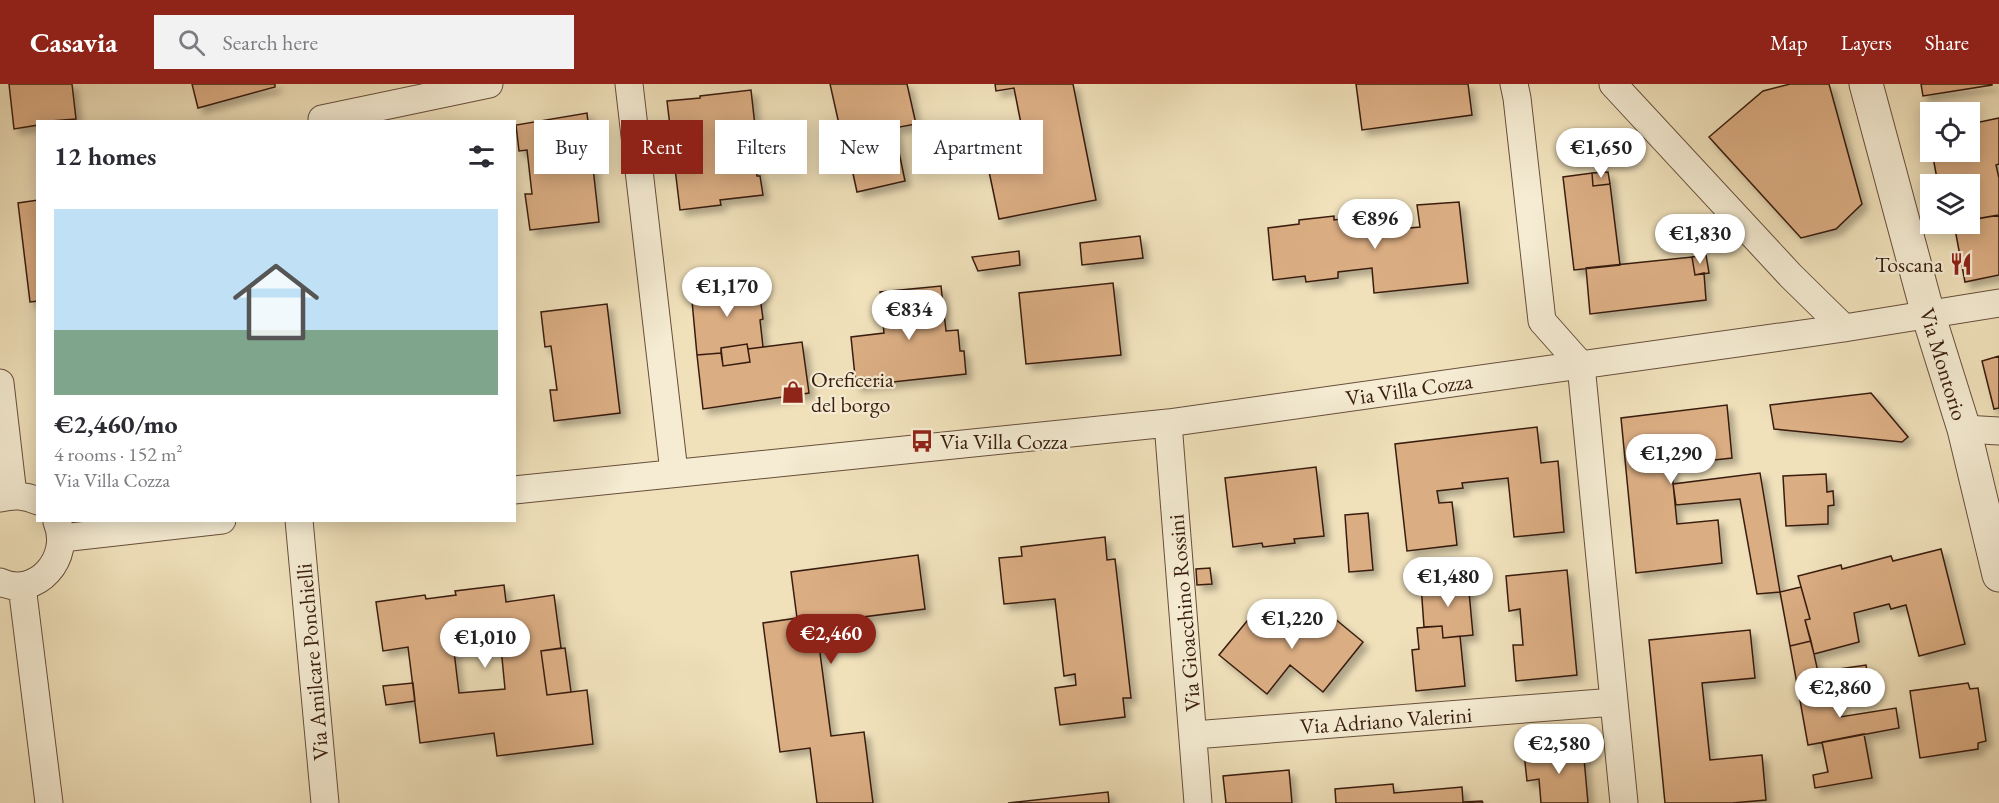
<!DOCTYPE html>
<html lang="en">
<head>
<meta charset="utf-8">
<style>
	:root { --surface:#fff; --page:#f2f2f3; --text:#2b2b33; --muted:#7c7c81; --line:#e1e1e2; --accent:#8f2418 }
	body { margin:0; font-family:"EB Garamond",serif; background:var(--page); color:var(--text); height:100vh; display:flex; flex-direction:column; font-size:22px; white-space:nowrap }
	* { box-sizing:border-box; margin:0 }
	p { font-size:20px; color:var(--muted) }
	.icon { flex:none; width:33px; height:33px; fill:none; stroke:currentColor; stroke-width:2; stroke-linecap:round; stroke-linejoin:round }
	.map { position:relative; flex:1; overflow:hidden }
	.side { position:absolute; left:36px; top:36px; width:480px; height:402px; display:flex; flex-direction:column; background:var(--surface); border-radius:0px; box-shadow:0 3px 15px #0003 }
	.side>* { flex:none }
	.hud { position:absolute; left:534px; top:36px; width:570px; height:54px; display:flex; gap:12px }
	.buttons { position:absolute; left:1920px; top:18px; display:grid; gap:12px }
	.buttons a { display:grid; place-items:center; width:60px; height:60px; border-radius:0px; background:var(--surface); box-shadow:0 3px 15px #0003; font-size:30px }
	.price { position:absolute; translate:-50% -51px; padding:0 14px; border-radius:21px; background:#fff; color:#222; font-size:20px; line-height:39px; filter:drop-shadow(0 2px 3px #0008) }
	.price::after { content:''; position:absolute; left:50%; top:36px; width:18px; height:14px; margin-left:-9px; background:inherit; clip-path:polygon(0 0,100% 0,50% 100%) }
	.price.on { background:var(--accent); color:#fff }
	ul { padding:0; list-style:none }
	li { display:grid; align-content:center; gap:12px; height:318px; padding:0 18px }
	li+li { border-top:2px solid var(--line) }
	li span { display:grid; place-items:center; height:186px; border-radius:0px; color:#555 }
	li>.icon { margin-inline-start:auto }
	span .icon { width:108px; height:108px; fill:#fffc; stroke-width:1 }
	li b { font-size:26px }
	h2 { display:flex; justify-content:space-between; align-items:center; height:72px; padding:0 18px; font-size:26px }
	.tag { padding:0 21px; border-radius:0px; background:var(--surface); box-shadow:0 3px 15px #0003; font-size:21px; line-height:54px }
	.tag.on { background:var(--accent); color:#fff }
	header { display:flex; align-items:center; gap:36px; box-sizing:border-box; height:84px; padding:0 30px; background:var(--accent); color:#fff }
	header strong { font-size:28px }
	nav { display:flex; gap:33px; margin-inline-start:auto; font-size:21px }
	.search { width:420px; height:54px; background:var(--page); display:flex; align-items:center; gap:15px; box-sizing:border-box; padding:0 21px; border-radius:0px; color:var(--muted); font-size:22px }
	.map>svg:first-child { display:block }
</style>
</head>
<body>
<header>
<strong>Casavia</strong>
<div class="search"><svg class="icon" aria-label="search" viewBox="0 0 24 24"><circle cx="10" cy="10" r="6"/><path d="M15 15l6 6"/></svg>Search here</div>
<nav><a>Map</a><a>Layers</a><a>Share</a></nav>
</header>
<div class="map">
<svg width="1999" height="719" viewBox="0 0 1999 719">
	<defs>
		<filter id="shadow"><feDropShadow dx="5.5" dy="5.5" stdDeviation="3" flood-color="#0004"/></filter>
	</defs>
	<rect width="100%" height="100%" fill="#f0e1bb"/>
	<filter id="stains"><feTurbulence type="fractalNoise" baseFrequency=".00333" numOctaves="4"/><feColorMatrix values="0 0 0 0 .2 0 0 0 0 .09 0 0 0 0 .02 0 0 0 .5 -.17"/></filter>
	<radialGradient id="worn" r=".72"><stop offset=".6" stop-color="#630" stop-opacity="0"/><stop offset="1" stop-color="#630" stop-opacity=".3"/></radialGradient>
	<path fill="#dbad83" stroke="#391d10" stroke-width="1.5" fill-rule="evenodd" filter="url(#shadow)" d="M9,0H72L76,35L38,38V41L14,45Z
		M192,0H275V3L198,24Z
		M830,0H907L916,40L894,44L905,97L857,108L842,39L839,40Z
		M995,0H1073L1096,116L999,135L986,73L1026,65L1014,4L996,7Z
		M1356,0H1468L1472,31L1362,46Z
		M1790,0H1829L1862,120L1836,145L1801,154L1709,53L1763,7Z
		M1921,0H1992V1L1923,12Z
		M751,6L756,51L740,53L743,75L755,74L757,92H760L763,111L720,116L721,121L680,126L667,17L700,14V12Z
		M587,29L599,138L530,146L525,110H532L527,66L519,67L516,41Z
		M1999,34V80L1996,81L1999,94V131L1970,136V100H1938L1932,68H1970V40Z
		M1608,88L1610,100L1593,102L1592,89Z
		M1592,89L1593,102L1610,100L1620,181L1574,186L1563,93Z
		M38,116V217L30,218L18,119Z
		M1459,118L1468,199L1374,209L1372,184L1338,188V194L1306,198L1305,192L1273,196L1268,144L1299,140V136L1334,132V136L1374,131L1376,147L1420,143L1417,121Z
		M1999,131V191L1965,198L1954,140H1970V136Z
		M1140,152L1143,174L1082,181L1080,159Z
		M1019,167L1020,181L978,187L972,173Z
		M1706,171L1709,189L1695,191L1692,173Z
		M1692,173L1695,191L1704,189L1706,216L1590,230L1586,184Z
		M758,198L763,235L760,236L763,263L748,265L747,260L721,264V269L697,271L691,206Z
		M1113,199L1121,271L1026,280L1019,209Z
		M941,202L946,247L958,246L960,267H964L966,290L856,302L851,253L884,249L880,208Z
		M607,220L620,329L554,337L550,306H557L551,262L545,263L541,228Z
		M802,258L809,309L703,325L697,271L721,269L723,282L750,278L748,265Z
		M747,260L750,278L723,282L721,264Z
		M1999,272V324L1994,325L1982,277Z
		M1871,309L1908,353L1902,358L1774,345L1770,321Z
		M1727,321L1732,374L1687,379L1686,366L1670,368L1677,440L1718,436L1722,479L1636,489L1621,334Z
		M1537,343L1541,379L1558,377L1564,448L1514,453L1508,394L1462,399L1463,404L1437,407L1439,419L1452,418L1457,461L1407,467L1395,360Z
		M1316,383L1324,452L1294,455L1295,459L1263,463L1262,459L1233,463L1225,394Z
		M1760,389L1780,508L1757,510L1740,415L1676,421L1673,400Z
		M1826,390L1827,408L1833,407L1834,421L1828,422V440L1786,442L1783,392Z
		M1368,429L1373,486L1349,488L1345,431Z
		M1105,453L1107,476L1115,475L1131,614H1123L1125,633L1060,641L1055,604L1076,601L1075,590L1064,592L1055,515L1004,520L999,474L1022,472L1021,463Z
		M1941,465L1965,560L1919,572L1906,521L1891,525L1889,520L1854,529L1859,558L1814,570L1805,536L1810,535L1798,492L1841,481L1842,485L1891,472L1893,477Z
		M918,471L925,525L816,539L831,652L864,648L873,719H817L810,664L780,668L763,539L797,534L791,488Z
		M1210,484L1212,500L1197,501L1196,485Z
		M1567,486L1577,591L1516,597L1513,561H1523L1520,525L1509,527L1506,492Z
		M1468,497L1473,551L1443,554L1442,542L1424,543L1421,501Z
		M504,501L506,518L554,511L561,564L541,567L547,611L587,606L593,660L497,672L494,649L420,659L408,563L383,567L376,518L425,511L426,515L456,511L455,507ZM500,553L505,605L459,609L453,559Z
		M1801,503L1810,535L1805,536L1811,557L1790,562L1780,508Z
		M1317,520L1363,558L1323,608L1290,581L1267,610L1219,571L1257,525L1291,552Z
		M1442,542L1443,554L1460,552L1465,602L1416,607L1412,566L1419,565L1417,544Z
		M1750,546L1755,594L1702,599L1710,676L1762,671L1766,716L1732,719H1665L1649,556Z
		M1811,557L1818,588L1866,581L1870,602L1799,611L1790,562Z
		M565,564L571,608L547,611L541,567Z
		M413,599L415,617L386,621L383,602Z
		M1968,599L1970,605L1978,604L1986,657L1978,659V665L1920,674L1910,607Z
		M1835,606L1840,633L1896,624L1899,644L1808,661L1799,611Z
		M1864,650L1872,694L1815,704L1813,691L1828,688L1822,658Z
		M1583,663L1588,719H1541L1539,695L1527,697L1524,669Z
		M1289,686L1292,719H1226L1223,692Z
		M1393,700L1394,709L1462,703L1463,718L1482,717L1483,719H1336L1335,705Z
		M1108,708L1109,719H1008Z"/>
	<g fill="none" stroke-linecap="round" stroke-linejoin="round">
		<g stroke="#674e3b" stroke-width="29">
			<path id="minor" d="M629,0L674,388
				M1514,0L1517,14L1542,237L1581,281L1624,719
				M1613,0L1791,192L1844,244
				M322,35L489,0
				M0,299L13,411
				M1168,339L1198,719
				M1964,345L1999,347
				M514,406L1168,339L1844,244L1999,219
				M0,414C14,411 24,411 38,417
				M299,436L325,719
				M62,454L222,436
				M0,498C37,515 72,473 57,438
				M22,502L49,719
				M1194,651L1614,618"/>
		</g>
		<g stroke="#674e3b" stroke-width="35">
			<path id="tertiary" d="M1866,0L1928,230L1964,345L1999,491"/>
		</g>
		<use href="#minor" stroke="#f5ecd3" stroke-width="27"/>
		<use href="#tertiary" stroke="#f5ecd3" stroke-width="33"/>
	</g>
	<defs>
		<g id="restaurant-bare" transform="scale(1.8)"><path d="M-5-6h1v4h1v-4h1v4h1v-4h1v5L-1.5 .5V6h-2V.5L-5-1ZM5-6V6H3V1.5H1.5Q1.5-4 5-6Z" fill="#8f2418" stroke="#f5ecd3" stroke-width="2.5" paint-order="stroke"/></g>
		<g id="shop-bare" transform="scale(1.8)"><path d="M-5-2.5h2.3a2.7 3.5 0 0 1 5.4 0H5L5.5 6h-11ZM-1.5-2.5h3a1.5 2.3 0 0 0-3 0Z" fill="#8f2418" stroke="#f5ecd3" stroke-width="2.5" paint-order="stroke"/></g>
		<g id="bus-bare" transform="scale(1.8)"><path d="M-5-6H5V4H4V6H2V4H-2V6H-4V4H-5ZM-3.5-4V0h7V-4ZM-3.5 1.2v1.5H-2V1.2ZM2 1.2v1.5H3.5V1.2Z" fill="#8f2418" stroke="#f5ecd3" stroke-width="2.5" paint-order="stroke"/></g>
	</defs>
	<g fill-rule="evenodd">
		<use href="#restaurant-bare" x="1961" y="180"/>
		<use href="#shop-bare" x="793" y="308"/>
		<use href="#bus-bare" x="922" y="357"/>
	</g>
	<g text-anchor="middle" stroke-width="4.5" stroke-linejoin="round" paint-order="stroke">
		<g font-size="22" fill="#391d10" stroke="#f5ecd3" text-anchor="start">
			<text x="1943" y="188" text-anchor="end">Toscana</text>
			<text x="811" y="303">Oreficeria<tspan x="811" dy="25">del borgo</tspan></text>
			<text x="940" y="365">Via Villa Cozza</text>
		</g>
		<g font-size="22" fill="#391d10" stroke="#f5ecd3">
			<text transform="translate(1944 280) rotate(73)" y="8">Via Montorio</text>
			<text transform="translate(1409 305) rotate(-8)" y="8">Via Villa Cozza</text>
			<text transform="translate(1184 529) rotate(-95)" y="8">Via Gioacchino Rossini</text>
			<text transform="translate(312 578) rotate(-95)" y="8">Via Amilcare Ponchielli</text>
			<text transform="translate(1386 636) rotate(-4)" y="8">Via Adriano Valerini</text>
		</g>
	</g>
	<rect width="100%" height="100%" filter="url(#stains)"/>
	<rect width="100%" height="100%" fill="url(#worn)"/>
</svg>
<div class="buttons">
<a><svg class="icon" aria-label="locate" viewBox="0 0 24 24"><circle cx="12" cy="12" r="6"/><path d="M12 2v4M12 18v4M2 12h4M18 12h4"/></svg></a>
<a><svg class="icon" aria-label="layers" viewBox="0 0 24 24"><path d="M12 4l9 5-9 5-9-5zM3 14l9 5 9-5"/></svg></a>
</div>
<b class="price" style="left:1601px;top:95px">€1,650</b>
<b class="price" style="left:1375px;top:166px">€896</b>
<b class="price" style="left:1700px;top:181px">€1,830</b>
<b class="price" style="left:727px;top:234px">€1,170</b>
<b class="price" style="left:909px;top:257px">€834</b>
<b class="price" style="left:1671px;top:401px">€1,290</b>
<b class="price" style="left:1448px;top:524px">€1,480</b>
<b class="price" style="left:1292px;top:566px">€1,220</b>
<b class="price on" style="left:831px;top:581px">€2,460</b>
<b class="price" style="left:485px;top:585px">€1,010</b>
<b class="price" style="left:1840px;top:635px">€2,860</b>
<b class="price" style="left:1559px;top:691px">€2,580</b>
<div class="hud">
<a class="tag">Buy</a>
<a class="tag on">Rent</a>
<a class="tag">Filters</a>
<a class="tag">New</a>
<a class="tag">Apartment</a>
</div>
<section class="side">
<h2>12 homes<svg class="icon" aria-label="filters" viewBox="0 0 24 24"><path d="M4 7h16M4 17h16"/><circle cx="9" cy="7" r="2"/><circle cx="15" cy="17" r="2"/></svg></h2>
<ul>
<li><span style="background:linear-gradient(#bfe0f5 65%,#7fa58c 0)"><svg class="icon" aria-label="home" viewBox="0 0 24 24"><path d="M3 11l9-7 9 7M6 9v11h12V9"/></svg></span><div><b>€2,460/mo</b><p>4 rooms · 152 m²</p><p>Via Villa Cozza</p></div></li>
</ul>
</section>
</div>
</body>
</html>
